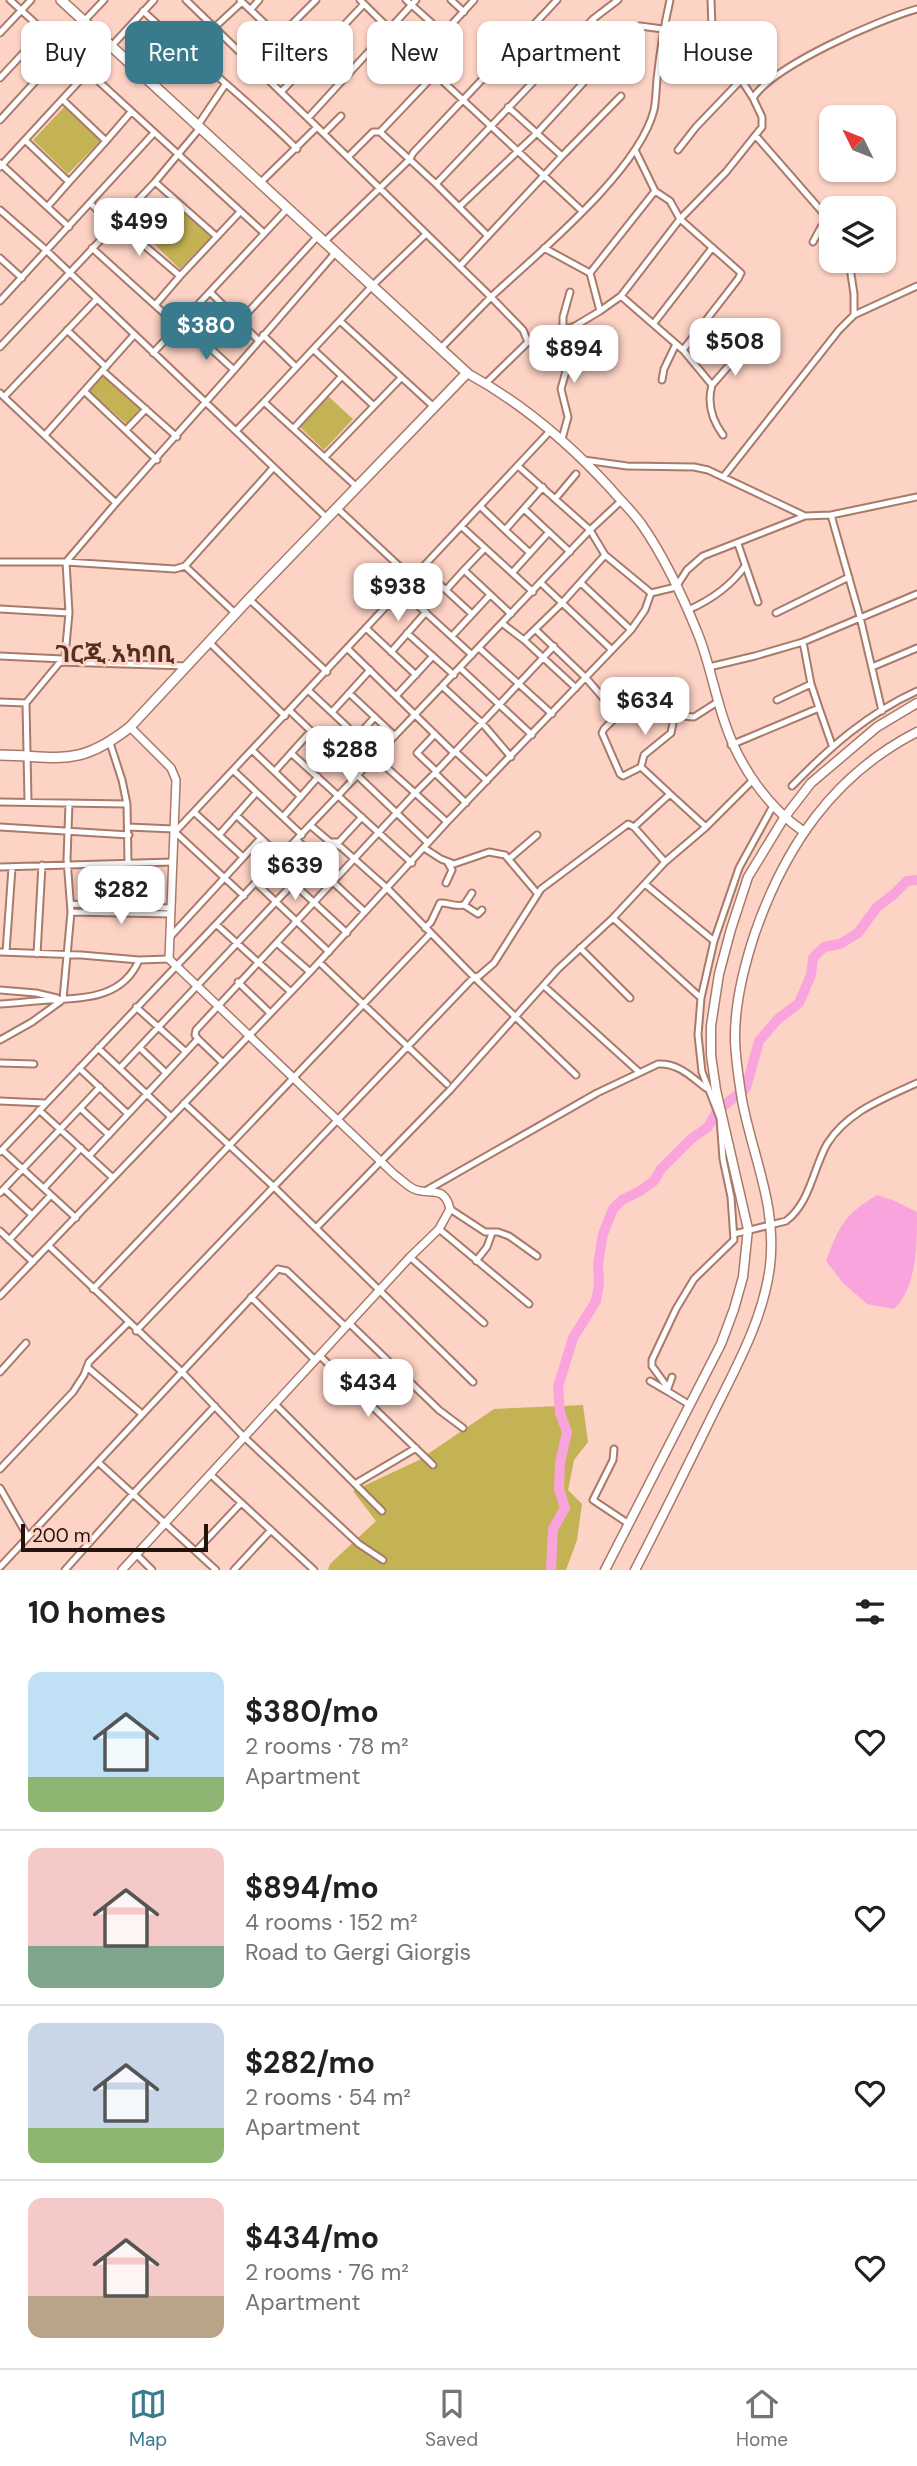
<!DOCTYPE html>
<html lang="en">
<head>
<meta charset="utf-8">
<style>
	:root { --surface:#fff; --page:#f6f6f6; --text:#202124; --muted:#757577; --line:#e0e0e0; --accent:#397a8d }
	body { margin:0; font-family:"DM Sans","Noto Sans Ethiopic",sans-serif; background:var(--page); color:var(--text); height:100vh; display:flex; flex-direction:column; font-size:26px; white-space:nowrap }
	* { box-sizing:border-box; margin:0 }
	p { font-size:23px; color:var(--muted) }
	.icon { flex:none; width:38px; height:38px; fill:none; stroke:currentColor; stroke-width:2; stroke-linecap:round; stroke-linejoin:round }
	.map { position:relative; height:1570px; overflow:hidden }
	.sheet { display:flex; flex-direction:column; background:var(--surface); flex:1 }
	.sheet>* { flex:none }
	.hud { position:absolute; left:21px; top:21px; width:875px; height:63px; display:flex; gap:14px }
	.needle { width:46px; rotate:313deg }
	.controls { position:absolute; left:819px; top:105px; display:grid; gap:14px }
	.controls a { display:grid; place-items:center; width:77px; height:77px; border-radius:14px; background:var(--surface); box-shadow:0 2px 5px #0004; font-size:35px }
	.scale { position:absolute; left:21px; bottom:18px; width:187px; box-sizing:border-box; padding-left:7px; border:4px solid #24120c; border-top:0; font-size:19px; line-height:24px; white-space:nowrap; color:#24120c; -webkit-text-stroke:5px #fdd3c5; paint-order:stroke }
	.price { position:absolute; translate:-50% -60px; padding:0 16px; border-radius:14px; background:#fff; color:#222; font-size:23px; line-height:46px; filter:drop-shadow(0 2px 4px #0008) }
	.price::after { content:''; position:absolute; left:50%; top:42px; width:21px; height:16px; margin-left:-10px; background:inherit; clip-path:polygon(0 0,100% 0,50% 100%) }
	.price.active { background:var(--accent); color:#fff }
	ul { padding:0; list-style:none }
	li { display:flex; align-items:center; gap:21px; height:175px; padding:0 28px }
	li+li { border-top:2px solid var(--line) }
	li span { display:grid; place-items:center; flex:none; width:196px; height:140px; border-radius:14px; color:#555 }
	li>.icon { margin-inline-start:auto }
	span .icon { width:84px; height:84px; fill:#fffc; stroke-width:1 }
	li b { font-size:30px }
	h2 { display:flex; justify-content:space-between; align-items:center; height:84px; padding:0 28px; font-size:30px }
	.pill { padding:0 24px; border-radius:14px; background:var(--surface); box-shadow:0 2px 5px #0004; font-size:24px; line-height:63px }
	.pill.active { background:var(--accent); color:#fff }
	.tab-bar { display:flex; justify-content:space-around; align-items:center; height:98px; border-top:2px solid var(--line); background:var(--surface); font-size:19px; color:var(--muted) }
	.tab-bar a { display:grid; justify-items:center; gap:4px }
	.tab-bar .active { color:var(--accent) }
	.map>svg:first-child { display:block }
</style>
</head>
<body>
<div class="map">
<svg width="917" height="1570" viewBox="0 0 917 1570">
	<rect width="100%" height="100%" fill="#fdd3c5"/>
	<path fill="#c4b354" d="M68,103L104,137L68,174L33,140Z
		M184,210L211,237L180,269L152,242Z
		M104,372L144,408L128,425L88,390Z
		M328,396L353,419L324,450L299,426Z
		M583,1405L588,1442L574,1460L568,1490L582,1504L577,1540L566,1570H328L330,1564L376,1521L353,1491L419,1460L494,1409Z"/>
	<path fill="#f9a4dd" d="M877,1195L895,1201L917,1212C917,1247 917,1286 894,1309L867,1304L843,1283L826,1261C839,1226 844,1215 877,1195Z"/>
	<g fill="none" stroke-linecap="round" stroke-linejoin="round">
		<path stroke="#f9a4dd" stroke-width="10" d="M551,1570L553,1529L565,1508L559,1489L560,1463L567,1432L560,1413L558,1387L573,1338L596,1301L599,1284L598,1264L603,1234L613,1209L622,1200L640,1191L654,1181L661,1169L691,1139L708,1127L717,1111L746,1088L759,1041L778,1019L799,1003L811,975L813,958L824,947L840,944L858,933L877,907L893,895L907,881L917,880"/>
		<g stroke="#a97a6a" stroke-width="9">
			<path id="minor" d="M10,0L264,233
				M186,0L317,127L260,183
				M240,0L279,37L253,64
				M360,0L435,74L582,211
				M406,0L443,33
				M451,0L464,12
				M711,0L712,27L720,47L753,98
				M251,9L259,0
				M143,11C194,58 248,100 297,149
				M84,21L104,0
				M215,27L242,2
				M0,33L31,0
				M279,37L316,0
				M607,57L640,26L663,29
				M420,59L474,0
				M0,78L43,32
				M153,84L183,48
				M282,91L364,4
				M508,107L562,156
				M308,118L416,0
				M0,120L63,51
				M198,125L225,85
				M317,127L491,297L441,348
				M380,132L435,74
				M324,133L341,116
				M756,136L831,222
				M26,141L69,182L106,141L63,100
				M106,141L131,112
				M635,150L655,191L670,201L680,219L741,273L738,279L683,350
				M678,150L696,127L740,81
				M348,157L373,132H380L436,184L488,236
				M0,163L69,227
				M0,167L154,0
				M155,182L216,236
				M436,184L593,19L618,0
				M90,203L113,225
				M48,206L69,182
				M459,207L538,132L607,57L593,19
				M0,210L47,251L328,519
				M116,221L180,276
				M324,242L410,159L413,153L557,0
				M813,242L821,227L830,220
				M92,248L178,326
				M0,258L22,278
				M849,261L854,294V315
				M460,266L562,156L621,96
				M590,273L655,191
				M210,292L258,340
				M621,296L680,219L726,172L762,127V117L753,98C773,66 878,20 917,9
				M0,301L153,134
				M156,304L180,276L240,212
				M600,311L621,296L683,350L712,385C707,403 712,420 723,435
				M240,321L318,236
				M340,321L435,408
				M654,323L712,248
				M563,329V317L570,292
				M67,330L106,367
				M263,335L296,367
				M528,342L523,330L491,297C537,254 639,171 654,110C656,100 656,89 657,79C660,52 664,26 670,0
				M0,347L155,182L200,128
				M314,350L374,406L401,378
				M153,353L288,208
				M234,370L336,252
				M103,371L177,437
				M662,380L664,369L676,344
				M486,383L528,342L575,326L600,311L590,273L544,248
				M712,385L739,354
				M84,391L157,460
				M0,393L4,397L97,299
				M4,397L116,503L234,370L182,322
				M264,402L373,285L426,234
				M294,428L342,376
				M126,430L146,409
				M236,431L264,402L358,488
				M45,435L134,335
				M562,439L568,417L561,389L573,346L575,326
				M325,457L374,406
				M584,460L627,466L694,467L708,470L805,516L831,515L917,497
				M518,466L590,530L605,555L562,603L524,640
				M724,476L839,330L854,315L917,286
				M555,499L576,474
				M481,507L505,530L543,487
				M338,509L413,579
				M524,509L570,552
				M831,515L860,617L882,711
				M462,527L533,592
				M505,530L530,553
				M738,544L758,602
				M485,548L464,570L511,614
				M605,555L651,593
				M0,562H66L175,569L185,566L236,614
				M185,566L273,468
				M423,569L472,614
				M512,573L549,532
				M541,583L612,650
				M581,583L631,630
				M446,590L464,570
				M402,591L472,655
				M651,593L676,587L687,570L703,556L805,516
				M249,599L327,672
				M0,609L69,613
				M688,610C711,600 730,587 745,566
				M776,613L849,577
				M503,624L524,640L576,688
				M367,629L416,675
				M536,630L586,678L611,707L626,709
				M407,633L454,675
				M452,636L490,595
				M209,642L285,716
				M803,642L917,594
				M479,648L552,714
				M348,649L454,753H457L487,781
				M391,652L426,612
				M0,656L63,659
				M60,662L187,666
				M709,667L755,656L803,642L811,684L819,708
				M872,667L917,648
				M460,668L532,735
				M442,686L482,723L554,646
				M309,691L357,736
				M349,693L395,736
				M396,696L433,656
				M777,700L811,684
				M0,702L26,703
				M290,711L428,843
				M332,712L370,670
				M435,734L417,753L436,771
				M110,743L122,780L127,804L128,863
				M731,745L819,708L832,745
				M253,751L301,797
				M291,753L412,863
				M338,757L375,717
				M375,757L415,793L435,773
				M641,767L644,755L671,733L675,713
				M234,771L302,835
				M275,771L311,731
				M792,786C829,748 868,713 917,691
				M670,794L641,767L623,776L620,774L602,733L604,729C639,691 654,716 694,717L719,701
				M28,801L26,703L65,656L69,613L66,562L116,503
				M0,802L127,804
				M466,803L435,773L482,723L511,757
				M195,813L243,857
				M236,815L280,856
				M283,817L318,777
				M311,826L330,842L341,847L387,888L474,977L576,1075
				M0,827L129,835
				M128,827L174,829
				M634,827L670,794L706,827
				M219,835L256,793
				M297,840L317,859
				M424,848L441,859L454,864L489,852L505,855L537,893
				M509,859L537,835
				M0,867L173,862
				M256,883L329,952
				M334,883L365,912
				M446,883L452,870L448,863
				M294,884L347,933
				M645,884L714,941
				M244,896L175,832L551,430
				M71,904L171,908
				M464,905L478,914L482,910
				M71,912L171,914
				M613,918L701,998
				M217,925L291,992
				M425,928L431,922L440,903C448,902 452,907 464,905L472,893
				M170,937L261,838
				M277,943L310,972
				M580,948L630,998
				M0,952L81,955L139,960L169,959
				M6,952L12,868
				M37,954L42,865
				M319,962L447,1084
				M238,982L270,1013
				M544,986L639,1072
				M0,990L36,993L57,998
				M63,999L71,912L67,859L69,803
				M0,1004C17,1003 33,1001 50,1000C85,998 123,998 139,960
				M136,1007L186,1052
				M0,1040L32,1022L61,1001
				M98,1048L171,1117
				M140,1048L166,1073
				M0,1063L34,1064
				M223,1063L198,1039L195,1035L196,1030L415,793L447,822
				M79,1068L128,1114
				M120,1068L332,842H339L362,817
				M0,1101L45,1103
				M184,1103L274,1187L473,1382
				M80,1108L109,1135
				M39,1110L113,1178
				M2,1150L76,1218
				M0,1152L590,530L621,501
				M89,1156L198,1039
				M44,1188L81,1148
				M4,1189L32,1215
				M427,1190L597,1093L658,1064C679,1063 691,1077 706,1088
				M0,1193L100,1087
				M450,1209L485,1232H498L509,1236L537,1256
				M316,1228L450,1090L558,969L613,918L665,862L706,827L753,780
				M439,1229L529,1304
				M0,1231L33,1262
				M734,1234L786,1221C810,1203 813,1169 827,1144C848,1111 883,1099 917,1083
				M9,1240L51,1195
				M49,1246L181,1371L244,1437L359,1544L383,1560
				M410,1257L484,1323
				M476,1261L487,1247L492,1233
				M93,1289L430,934
				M0,1296L310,972L447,822L631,630L645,610L651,593
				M251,1297L315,1360
				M349,1323L439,1410L463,1428
				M136,1331L474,977L479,976L494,963L541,889L628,824L634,827L665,862
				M319,1355L433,1465
				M87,1367L142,1414
				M0,1372L26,1343
				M672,1377L667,1391L690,1405
				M650,1381L667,1391
				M668,1388L652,1366V1360L676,1309L694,1279L734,1240L731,1197L723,1159L720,1118L702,1072L698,1035L701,998L714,941L739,868L773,806
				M275,1404L382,1511
				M614,1449L613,1460L593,1500L629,1524
				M98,1462L216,1570
				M0,1469L73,1392L84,1375L89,1362L128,1323
				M210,1474L314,1570
				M355,1484L416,1448
				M0,1488L28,1537
				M196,1551L241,1503
				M136,1554L152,1570
				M0,1567L278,1269L287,1271L346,1327
				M65,1570L132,1495L215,1406
				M234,1570L271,1530"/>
		</g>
		<g stroke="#a97a6a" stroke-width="10">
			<path id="tertiary" d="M122,1570L410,1257L439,1229L450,1209C444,1184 430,1196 414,1189C407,1186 401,1179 395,1175L169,959L176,780L171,768L130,727"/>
		</g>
		<g stroke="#a97a6a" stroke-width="11">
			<path id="secondary" d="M467,373C522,403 568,442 611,489C621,501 633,512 642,525C665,558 683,597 698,634C710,664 715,696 726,726C740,767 768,807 803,831
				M605,1570L721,1344L734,1309L743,1277L748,1229L716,1090L711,1055V1026L719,974L731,929L748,877L784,818L811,783L877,727L917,703
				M635,1570C661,1520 686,1469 711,1418C735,1369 763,1321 770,1266C777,1205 753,1158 742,1100C739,1080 735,1057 735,1037C735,1002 744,966 755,933C785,847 833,775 917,732"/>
		</g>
		<g stroke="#a97a6a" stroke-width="12">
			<path id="primary" d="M0,755C60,756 78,768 130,727L249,599L467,373L61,0"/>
		</g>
		<use href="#minor" stroke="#fff" stroke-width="5"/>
		<use href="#tertiary" stroke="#fff" stroke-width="7"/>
		<use href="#secondary" stroke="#fff" stroke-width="8"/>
		<use href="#primary" stroke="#fff" stroke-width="9"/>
	</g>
	<g text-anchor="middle" stroke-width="6" stroke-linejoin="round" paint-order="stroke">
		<g font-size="24" font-weight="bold" fill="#583021" stroke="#fdd3c5">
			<text x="115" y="662">ገርጂ አካባቢ</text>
		</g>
	</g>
</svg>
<div class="controls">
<a><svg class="needle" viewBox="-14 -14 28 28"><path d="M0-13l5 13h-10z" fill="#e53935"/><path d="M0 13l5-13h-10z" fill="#757577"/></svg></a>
<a><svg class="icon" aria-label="layers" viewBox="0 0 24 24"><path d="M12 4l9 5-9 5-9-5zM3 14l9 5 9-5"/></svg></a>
</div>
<div class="scale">200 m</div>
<b class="price" style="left:139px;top:258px">$499</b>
<b class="price active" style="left:206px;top:362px">$380</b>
<b class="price" style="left:735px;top:378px">$508</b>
<b class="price" style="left:574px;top:385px">$894</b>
<b class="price" style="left:398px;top:623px">$938</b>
<b class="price" style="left:645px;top:737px">$634</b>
<b class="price" style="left:350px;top:786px">$288</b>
<b class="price" style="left:295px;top:902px">$639</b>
<b class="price" style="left:121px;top:926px">$282</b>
<b class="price" style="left:368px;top:1419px">$434</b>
<div class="hud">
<a class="pill">Buy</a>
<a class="pill active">Rent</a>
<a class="pill">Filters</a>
<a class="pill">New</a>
<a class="pill">Apartment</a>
<a class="pill">House</a>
</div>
</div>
<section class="sheet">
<h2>10 homes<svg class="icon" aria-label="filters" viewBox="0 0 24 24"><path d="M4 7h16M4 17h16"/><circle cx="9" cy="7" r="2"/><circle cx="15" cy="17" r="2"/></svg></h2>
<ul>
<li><span style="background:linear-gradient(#bfe0f5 75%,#8fb573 0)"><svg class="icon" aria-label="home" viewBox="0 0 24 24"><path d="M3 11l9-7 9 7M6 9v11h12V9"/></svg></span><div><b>$380/mo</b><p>2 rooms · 78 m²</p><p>Apartment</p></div><svg class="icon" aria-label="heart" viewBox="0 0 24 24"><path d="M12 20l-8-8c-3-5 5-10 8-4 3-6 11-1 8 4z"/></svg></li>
<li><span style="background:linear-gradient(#f6c9c9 70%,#7fa58c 0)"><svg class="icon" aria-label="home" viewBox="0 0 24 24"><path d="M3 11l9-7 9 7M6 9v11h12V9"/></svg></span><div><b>$894/mo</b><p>4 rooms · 152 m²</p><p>Road to Gergi Giorgis</p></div><svg class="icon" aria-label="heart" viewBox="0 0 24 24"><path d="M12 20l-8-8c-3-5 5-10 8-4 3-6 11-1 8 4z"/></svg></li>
<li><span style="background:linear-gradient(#c9d6e8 75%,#8fb573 0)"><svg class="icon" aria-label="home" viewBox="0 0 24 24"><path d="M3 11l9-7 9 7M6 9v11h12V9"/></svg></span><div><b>$282/mo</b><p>2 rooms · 54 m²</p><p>Apartment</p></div><svg class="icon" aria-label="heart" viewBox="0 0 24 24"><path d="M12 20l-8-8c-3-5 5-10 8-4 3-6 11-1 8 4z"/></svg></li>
<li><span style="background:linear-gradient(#f6c9c9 70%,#b9a48a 0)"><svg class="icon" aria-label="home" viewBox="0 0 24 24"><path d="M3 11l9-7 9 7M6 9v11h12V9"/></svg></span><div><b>$434/mo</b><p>2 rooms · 76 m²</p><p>Apartment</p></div><svg class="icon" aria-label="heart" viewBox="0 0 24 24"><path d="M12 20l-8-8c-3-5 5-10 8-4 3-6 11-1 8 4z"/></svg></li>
</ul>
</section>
<nav class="tab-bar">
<a class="active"><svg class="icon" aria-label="map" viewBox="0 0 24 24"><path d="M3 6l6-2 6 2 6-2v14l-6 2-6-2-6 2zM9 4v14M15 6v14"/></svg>Map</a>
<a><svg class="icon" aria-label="saved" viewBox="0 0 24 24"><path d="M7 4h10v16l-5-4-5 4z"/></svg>Saved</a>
<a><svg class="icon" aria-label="home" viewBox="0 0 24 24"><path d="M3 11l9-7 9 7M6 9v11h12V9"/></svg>Home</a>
</nav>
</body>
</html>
